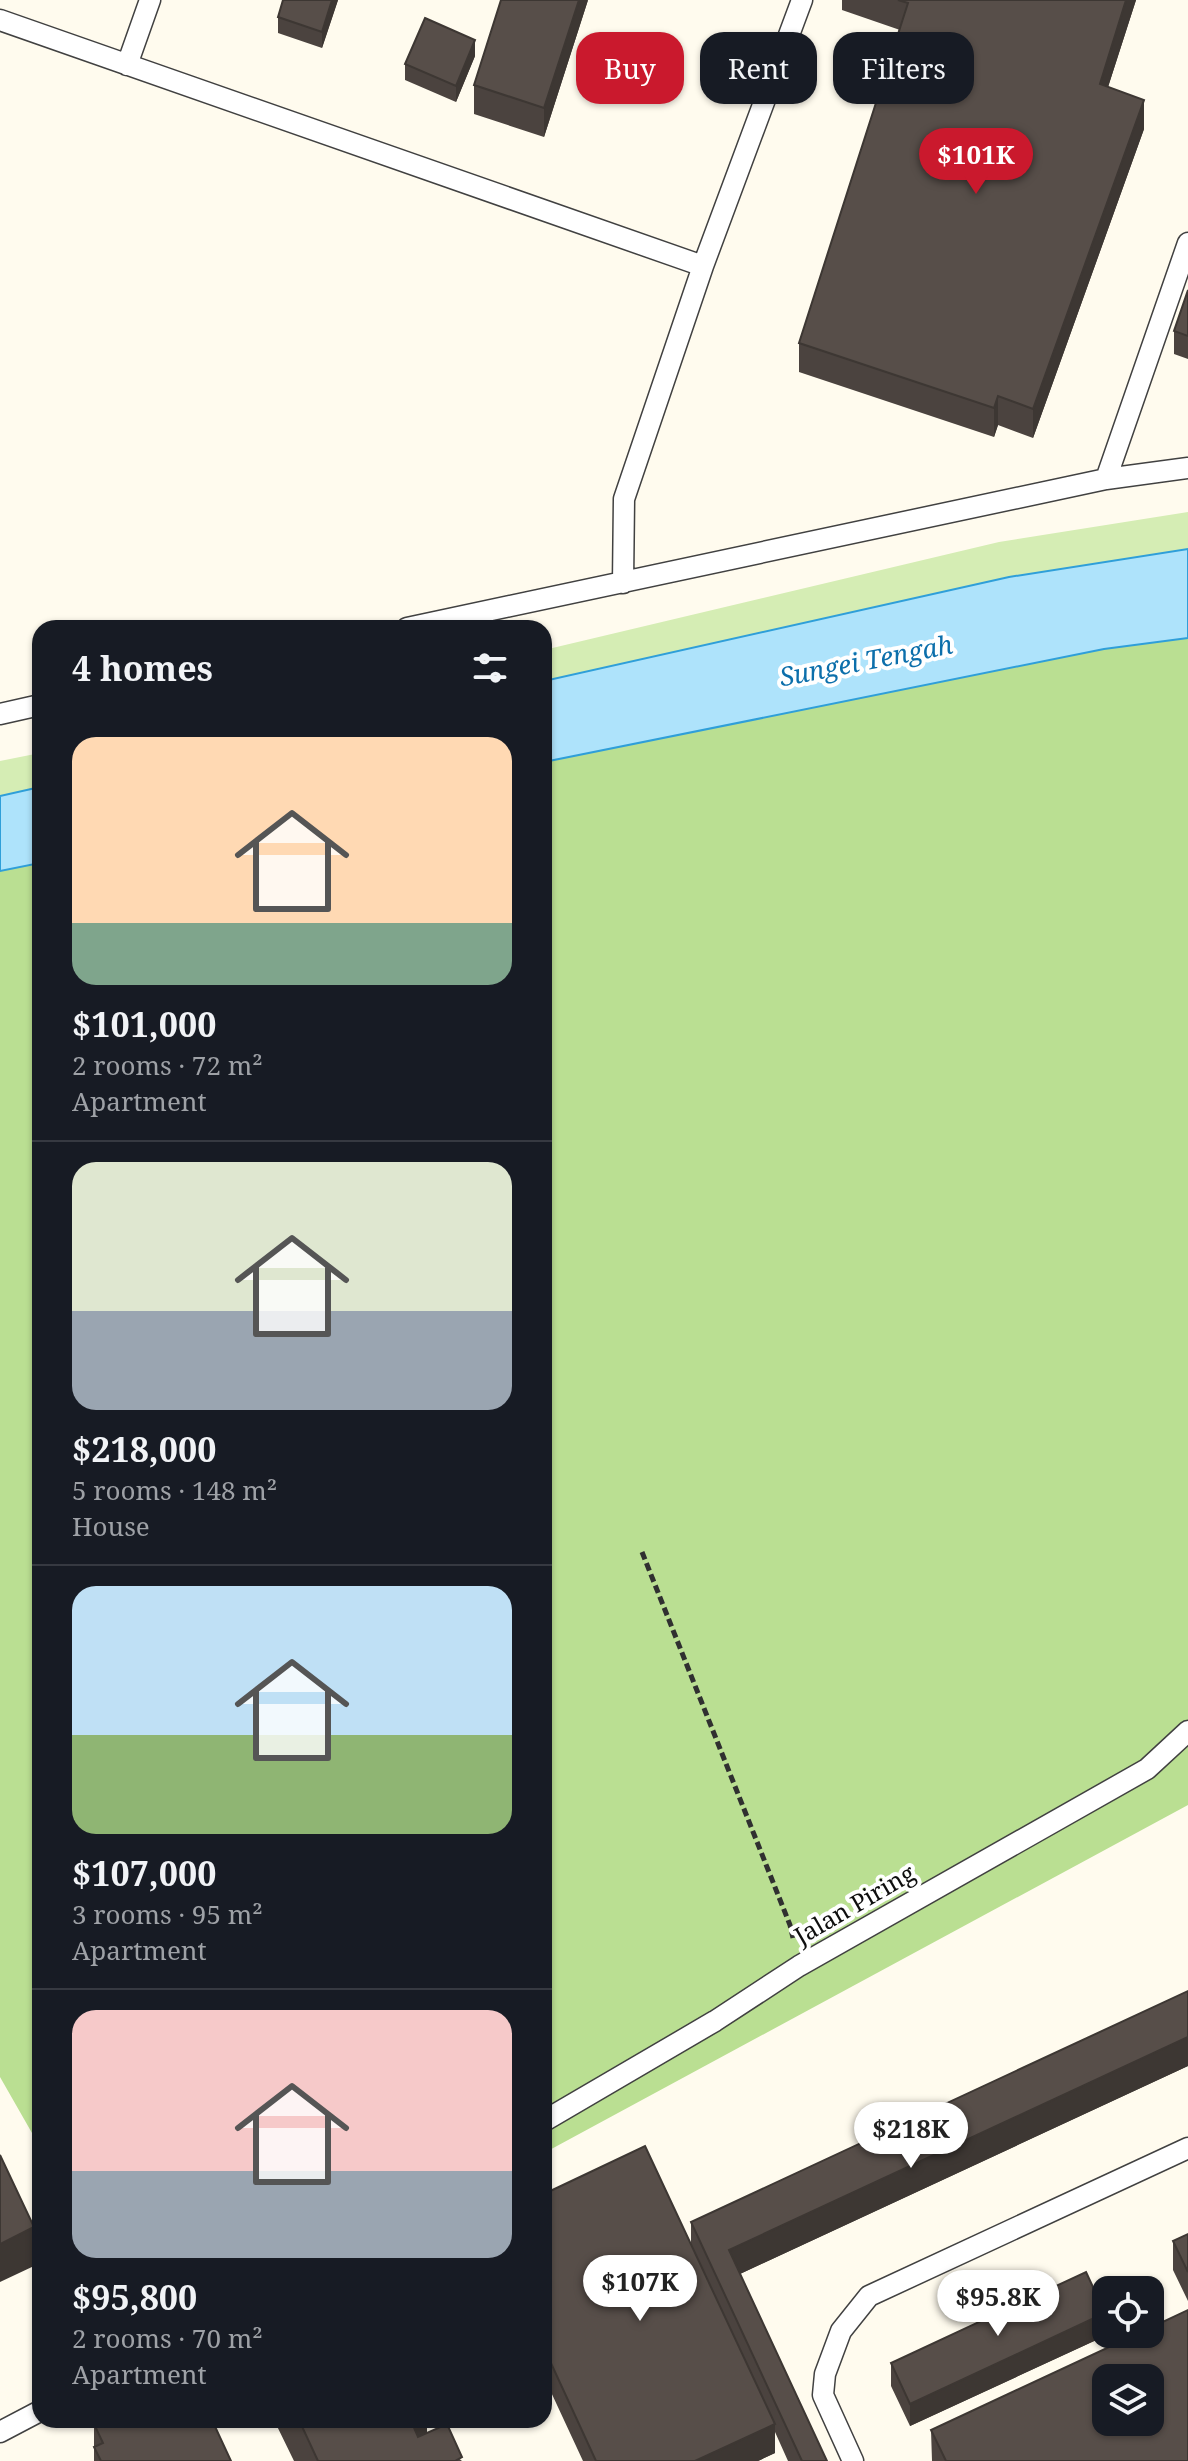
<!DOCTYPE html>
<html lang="en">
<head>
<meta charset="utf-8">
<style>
	:root { --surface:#171b24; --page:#242831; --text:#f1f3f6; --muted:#9ea1a6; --line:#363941; --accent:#ca192d }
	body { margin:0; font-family:"Noto Serif",serif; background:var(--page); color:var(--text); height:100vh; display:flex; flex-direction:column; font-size:30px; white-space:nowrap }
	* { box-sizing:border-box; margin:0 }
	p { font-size:26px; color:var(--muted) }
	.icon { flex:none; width:44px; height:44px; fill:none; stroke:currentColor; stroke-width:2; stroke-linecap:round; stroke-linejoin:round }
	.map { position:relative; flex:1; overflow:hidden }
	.details { position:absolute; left:32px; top:620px; width:520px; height:1808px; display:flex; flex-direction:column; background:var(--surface); border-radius:24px; box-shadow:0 2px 6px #0004 }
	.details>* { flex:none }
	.top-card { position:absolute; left:576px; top:32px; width:492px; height:72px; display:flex; gap:16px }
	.buttons { position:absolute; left:1092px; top:2276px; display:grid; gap:16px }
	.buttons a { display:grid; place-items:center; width:72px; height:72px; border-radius:16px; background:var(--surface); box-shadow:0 2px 6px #0004; font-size:40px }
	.price { position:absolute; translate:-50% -68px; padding:0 18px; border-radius:28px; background:#fff; color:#222; font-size:26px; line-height:52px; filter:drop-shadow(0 2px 4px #0008) }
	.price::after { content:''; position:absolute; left:50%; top:48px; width:24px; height:18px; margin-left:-12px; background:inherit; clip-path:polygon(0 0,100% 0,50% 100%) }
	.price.active { background:var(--accent); color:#fff }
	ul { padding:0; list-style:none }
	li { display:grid; align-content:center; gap:16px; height:424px; padding:0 40px }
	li+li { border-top:2px solid var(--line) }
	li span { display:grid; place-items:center; height:248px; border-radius:24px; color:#555 }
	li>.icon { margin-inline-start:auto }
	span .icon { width:144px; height:144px; fill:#fffc; stroke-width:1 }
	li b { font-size:34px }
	h2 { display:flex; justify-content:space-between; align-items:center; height:96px; padding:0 40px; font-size:34px }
	.tag { padding:0 28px; border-radius:24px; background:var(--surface); box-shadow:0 2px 6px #0004; font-size:28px; line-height:72px }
	.tag.active { background:var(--accent); color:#fff }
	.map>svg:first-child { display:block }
</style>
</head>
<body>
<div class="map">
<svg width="1188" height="2461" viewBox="0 0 1188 2461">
	<rect width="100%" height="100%" fill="#fffbee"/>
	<path fill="#d5edb4" d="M1188,512V549L1009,577L544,681V650L999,542Z
		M40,753V787L0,796V761Z"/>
	<path fill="#badf92" d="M1188,638V1805L544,2153V762L1104,649Z
		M40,863V2147L0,2077V871Z"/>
	<path fill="#aee3fb" stroke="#2f9fd9" stroke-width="2" d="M1188,549V638L1104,649L544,762V681L1009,577Z
		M40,787V863L0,871V796Z"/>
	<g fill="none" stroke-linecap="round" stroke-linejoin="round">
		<g stroke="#414141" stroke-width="23">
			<path id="lane" d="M0,20L703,266
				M127,65L150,0
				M1106,479L1188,243
				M623,583L624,499L703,266L802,0
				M407,628L1106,479L1188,468
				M0,714L40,705
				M544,2121L715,2021L799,1966L1147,1769L1188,1731
				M0,2432L40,2411
				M853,2461L823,2395L825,2374L841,2331L869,2296L1188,2148"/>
		</g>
		<path stroke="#303030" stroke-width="5" stroke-dasharray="8 4" stroke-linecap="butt" d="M642,1552L790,1925L793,1938"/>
		<use href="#lane" stroke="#fff" stroke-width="20"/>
	</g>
	<path fill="#4b433f" d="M283,0H338L322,48L278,33V17Z
		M588,0L544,137L474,114V85Z
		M842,0H1136L1108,87L1144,129L1033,438L998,425L994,437L799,372V343L900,30L842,10Z
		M475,56L456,102L405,80V64Z
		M1188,290V359L1174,354V331Z
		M1188,1991V2066L740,2274L827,2461H788L775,2432V2453L758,2461H583L544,2377V2194L691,2244V2222Z
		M1188,2234V2301L1173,2270V2241Z
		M1105,2336L910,2426L891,2386V2363Z
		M274,2420H427V2433L462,2461H294Z
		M94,2424L231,2461H94Z
		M931,2430L1188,2461H932Z"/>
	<path fill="#3d3733" d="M332,0H338L322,48V32Z
		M579,0H588L544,137V108Z
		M1126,0H1136L1100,112V84Z
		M475,40V56L456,102V86Z
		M1144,100V129L1033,438V409Z
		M998,396V425L994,437V408Z
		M1188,2037V2066L729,2279V2250Z
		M34,2227V2266L0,2282V2244Z
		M1105,2313V2336L910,2426V2404Z
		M418,2420H427V2461L412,2423Z
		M775,2424V2453L758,2461H695Z"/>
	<path fill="#574e49" stroke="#3d3733" stroke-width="2" fill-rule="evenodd" d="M283,0H332L322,32L278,17Z
		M501,0H579L544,108L474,85Z
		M898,0H1126L1100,84L1144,100L1033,409L998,396L994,408L799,343L908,3Z
		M425,18L475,40L456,86L405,64Z
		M1188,290V336L1174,331Z
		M1188,1991V2037L729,2250L827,2461H802L691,2222Z
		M645,2146L775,2424L695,2461H596L544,2348V2194Z
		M0,2155L34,2227L0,2244Z
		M1188,2234V2272L1173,2241Z
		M1086,2272L1105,2313L910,2404L891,2363Z
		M1188,2310V2461H946L931,2430L1137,2334H1150V2328ZM1106,2378H1150V2422H1106Z
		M104,2420H212L231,2461H101L94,2447L103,2443L94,2424Z
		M299,2420H418L412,2423L418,2437L447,2424L462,2457L455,2461H318Z"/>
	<g text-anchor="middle" stroke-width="8" stroke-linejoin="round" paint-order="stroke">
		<g font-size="24" fill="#0e0e0e" stroke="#fff">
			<text transform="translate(855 1905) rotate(-30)" y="8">Jalan Piring</text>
		</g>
		<g font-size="26" font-style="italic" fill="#0c6fab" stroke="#fff">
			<text transform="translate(866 661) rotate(-11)" y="9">Sungei Tengah</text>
		</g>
	</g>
</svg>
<div class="buttons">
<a><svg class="icon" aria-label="locate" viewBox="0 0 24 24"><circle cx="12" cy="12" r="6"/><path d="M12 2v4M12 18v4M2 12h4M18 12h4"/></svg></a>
<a><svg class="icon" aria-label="layers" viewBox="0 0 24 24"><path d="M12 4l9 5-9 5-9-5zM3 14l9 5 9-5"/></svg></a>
</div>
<b class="price active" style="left:976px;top:196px">$101K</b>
<b class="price" style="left:911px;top:2170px">$218K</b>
<b class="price" style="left:640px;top:2323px">$107K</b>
<b class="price" style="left:998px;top:2338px">$95.8K</b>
<div class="top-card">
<a class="tag active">Buy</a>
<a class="tag">Rent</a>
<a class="tag">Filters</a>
</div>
<section class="details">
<h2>4 homes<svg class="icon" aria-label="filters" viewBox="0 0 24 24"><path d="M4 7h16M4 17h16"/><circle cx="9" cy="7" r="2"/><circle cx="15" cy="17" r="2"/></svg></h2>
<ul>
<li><span style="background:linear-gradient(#ffd9b3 75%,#7fa58c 0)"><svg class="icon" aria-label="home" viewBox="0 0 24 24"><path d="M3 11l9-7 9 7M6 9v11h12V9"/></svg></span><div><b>$101,000</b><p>2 rooms · 72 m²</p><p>Apartment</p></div></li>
<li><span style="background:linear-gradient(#dfe7d0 60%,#9aa5b1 0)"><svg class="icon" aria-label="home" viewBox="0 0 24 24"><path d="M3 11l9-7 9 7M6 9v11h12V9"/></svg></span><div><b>$218,000</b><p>5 rooms · 148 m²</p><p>House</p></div></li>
<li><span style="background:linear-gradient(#bfe0f5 60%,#8fb573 0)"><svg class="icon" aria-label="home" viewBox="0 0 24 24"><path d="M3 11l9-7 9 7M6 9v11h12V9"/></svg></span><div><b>$107,000</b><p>3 rooms · 95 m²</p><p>Apartment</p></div></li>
<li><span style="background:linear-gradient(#f6c9c9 65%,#9aa5b1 0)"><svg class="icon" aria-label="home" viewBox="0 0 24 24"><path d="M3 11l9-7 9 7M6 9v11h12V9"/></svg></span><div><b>$95,800</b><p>2 rooms · 70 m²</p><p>Apartment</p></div></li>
</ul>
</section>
</div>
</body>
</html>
